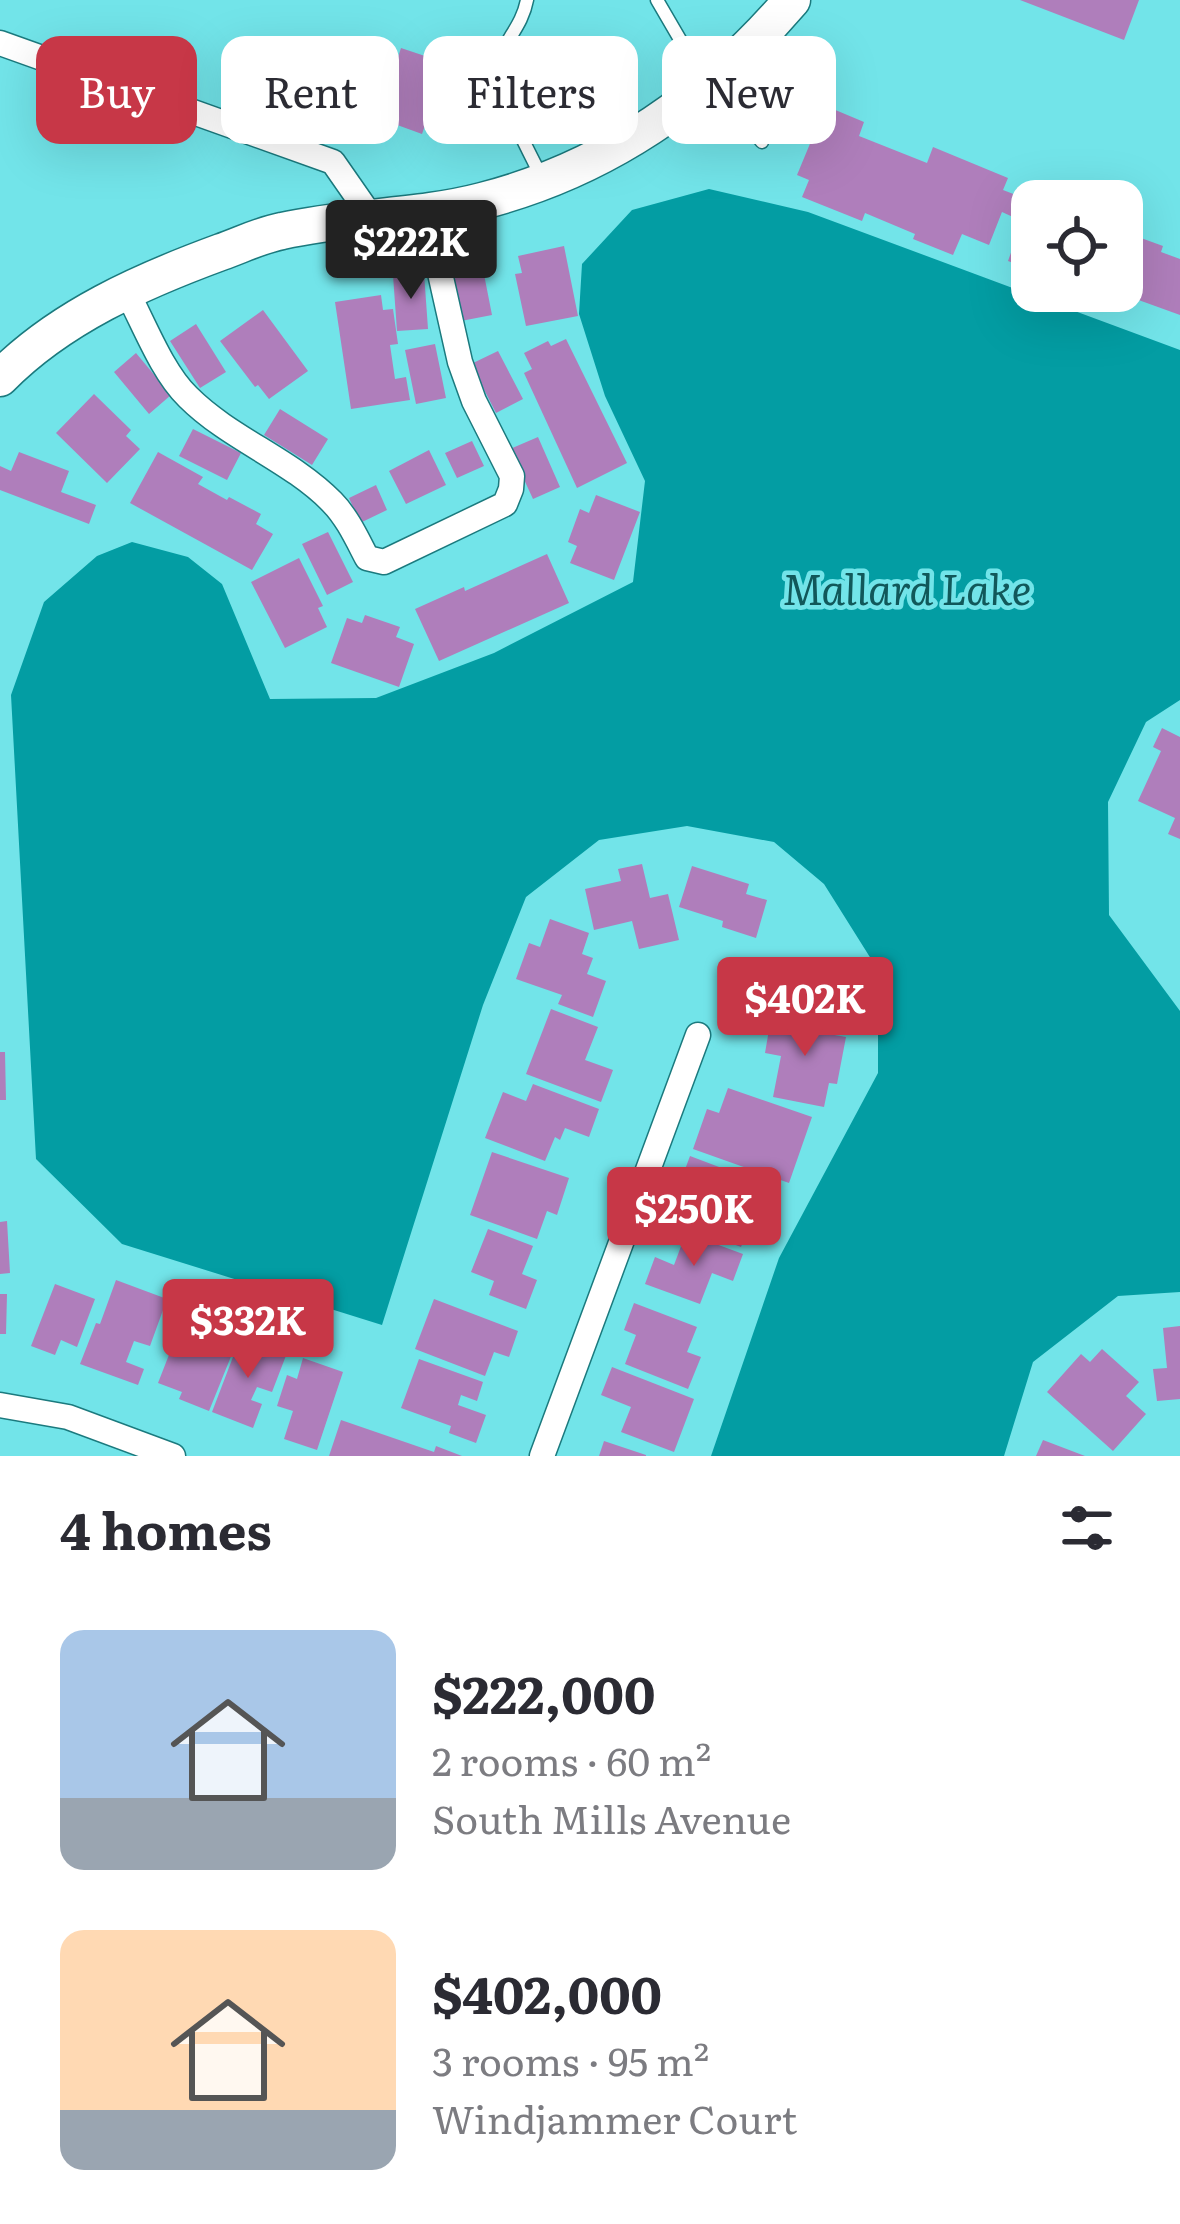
<!DOCTYPE html>
<html lang="en">
<head>
<meta charset="utf-8">
<style>
	:root { --surface:#fff; --page:#f2f2f3; --text:#2b2b33; --muted:#7c7c81; --accent:#c73747 }
	body { margin:0; font-family:Literata,serif; background:var(--page); color:var(--text); height:100vh; display:flex; flex-direction:column; font-size:45px; white-space:nowrap }
	* { box-sizing:border-box; margin:0 }
	p { font-size:39px; color:var(--muted) }
	.icon { flex:none; width:66px; height:66px; fill:none; stroke:currentColor; stroke-width:2; stroke-linecap:round; stroke-linejoin:round }
	.map { position:relative; height:1456px; overflow:hidden }
	.drawer { display:flex; flex-direction:column; background:var(--surface); flex:1 }
	.drawer>* { flex:none }
	.top-card { position:absolute; left:36px; top:36px; width:1110px; height:108px; display:flex; gap:24px }
	.controls { position:absolute; left:1011px; top:180px; display:grid; gap:24px }
	.controls a { display:grid; place-items:center; width:132px; height:132px; border-radius:24px; background:var(--surface); box-shadow:0 12px 48px #0002; font-size:60px }
	.price { position:absolute; translate:-50% -102px; padding:0 27px; border-radius:12px; background:var(--accent); color:#fff; font-size:39px; line-height:78px; filter:drop-shadow(0 3px 6px #0008) }
	.price::after { content:''; position:absolute; left:50%; top:72px; width:36px; height:27px; margin-left:-18px; background:inherit; clip-path:polygon(0 0,100% 0,50% 100%) }
	.price.on { background:#222; color:#fff }
	ul { padding:0; list-style:none }
	li { display:flex; align-items:center; gap:36px; height:300px; padding:0 60px }
	li span { display:grid; place-items:center; flex:none; width:336px; height:240px; border-radius:24px; color:#555 }
	li>.icon { margin-inline-start:auto }
	span .icon { width:144px; height:144px; fill:#fffc; stroke-width:1 }
	li b { font-size:51px }
	h2 { display:flex; justify-content:space-between; align-items:center; height:144px; padding:0 60px; font-size:51px }
	.chip { padding:0 42px; border-radius:24px; background:var(--surface); box-shadow:0 12px 48px #0002; font-size:42px; line-height:108px }
	.chip.on { background:var(--accent); color:#fff }
	.map>svg:first-child { display:block }
</style>
</head>
<body>
<div class="map">
<svg width="1180" height="1456" viewBox="0 0 1180 1456">
	<rect width="100%" height="100%" fill="#72e4e9"/>
	<path fill="#039da3" d="M709,189L808,212L1180,350V700L1146,722L1108,802L1109,915L1180,1011V1292L1118,1296L1033,1362L1004,1456H711L779,1258L878,1073V970L824,884L774,842L687,826L599,840L526,897L483,1005L382,1325L122,1244L36,1159L11,695L44,602L97,556L132,542L188,557L222,584L270,699L376,698L494,653L633,582L645,481L605,396L579,314L582,264L632,210Z"/>
	<path fill="#af7ebb" d="M1020,0H1139L1124,40Z
		M401,48L446,63L422,134L378,118Z
		M566,64L592,101L555,125L530,88Z
		M833,109L864,122L859,136L927,163L933,147L1008,178L1003,190L1021,197L1013,217L1002,212L989,245L962,234L953,255L913,239L915,234L865,213L862,221L802,197L809,180L797,175L819,122L827,124Z
		M1031,196H1032V270L1008,261Z
		M1130,234L1163,246L1161,252L1180,259V315L1122,294V256Z
		M564,246L578,316L526,326L515,274L522,273L518,256Z
		M481,259L492,315L461,321L450,265Z
		M424,273L428,329L397,331L393,275Z
		M381,295L383,310L393,309L398,344L390,345L395,379L406,377L410,400L351,409L335,302Z
		M263,310L308,371L269,399L258,385L255,387L220,341Z
		M196,324L226,372L200,388L170,341Z
		M566,339L627,463L577,488L524,373L532,369L524,353L548,341L551,346Z
		M435,344L446,398L416,404L405,350Z
		M498,351L523,399L496,413L471,364Z
		M136,353L171,395L149,414L114,372Z
		M94,394L131,430L126,436L140,449L107,483L56,433Z
		M280,409L328,439L312,465L264,435Z
		M193,429L241,453L227,480L179,456Z
		M538,437L560,487L533,499L510,449Z
		M472,441L484,466L457,478L445,453Z
		M429,450L446,485L406,504L389,471Z
		M19,452L69,471L61,492L96,505L89,524L0,490V466L11,471Z
		M158,452L203,477L198,484L227,500L229,497L261,514L256,524L273,534L252,570L130,503Z
		M376,485L387,510L360,523L349,498Z
		M596,495L640,512L614,580L570,563L577,546L568,542L580,509L589,513Z
		M328,532L353,582L327,595L302,544Z
		M547,554L569,603L439,661L415,609L464,587L465,591Z
		M299,558L323,606L318,608L327,627L285,648L251,582Z
		M365,615L400,627L396,637L414,644L399,687L331,663L347,618L362,623Z
		M1162,728L1180,737V839L1168,834L1175,818L1138,801L1161,751L1153,747Z
		M642,864L650,898L668,894L679,940L639,949L632,921L594,930L585,889L621,881L618,869Z
		M692,866L749,884L746,894L767,900L756,938L722,927L723,921L679,907Z
		M550,919L589,933L582,954L593,958L587,974L606,981L593,1017L558,1004L562,995L516,979L529,943L540,947Z
		M551,1009L598,1027L585,1060L613,1070L601,1102L526,1074Z
		M806,1013L826,1017L823,1033L846,1037L837,1084L829,1083L824,1107L773,1097L781,1056L765,1053L771,1018L804,1024Z
		M0,1052H5L6,1100H0Z
		M533,1084L599,1109L589,1137L565,1128L560,1140L555,1137L545,1161L485,1138L503,1092L526,1101Z
		M728,1088L812,1117L789,1183L693,1149L707,1109L719,1113Z
		M492,1152L569,1178L557,1215L547,1211L537,1239L470,1215Z
		M690,1156L769,1186L765,1197L755,1194L747,1215L753,1217L741,1247L698,1231L712,1195L680,1183Z
		M7,1221L10,1273L0,1274V1222Z
		M488,1229L533,1246L522,1274L537,1280L526,1309L489,1295L494,1281L471,1272Z
		M686,1233L743,1254L733,1281L712,1273L700,1304L645,1284L655,1257L674,1265Z
		M116,1280L167,1299L150,1346L134,1341L126,1362L144,1369L138,1385L80,1364L96,1323L100,1324Z
		M55,1284L95,1299L77,1347L61,1340L55,1355L31,1346Z
		M0,1294H7L6,1334H0Z
		M434,1299L518,1331L509,1357L494,1352L485,1376L415,1349Z
		M634,1303L697,1327L687,1352L701,1357L688,1389L625,1364L636,1335L624,1330Z
		M188,1306L224,1321L216,1342L234,1349L209,1411L179,1399L182,1392L158,1383Z
		M1180,1326V1399L1157,1401L1153,1369L1167,1368L1163,1328Z
		M241,1336L287,1353L272,1392L257,1387L251,1400L262,1404L253,1428L212,1412Z
		M1102,1349L1139,1382L1126,1396L1146,1414L1113,1451L1047,1392L1081,1354L1090,1362Z
		M303,1358L343,1372L317,1450L284,1439L293,1411L277,1406L287,1375L297,1379Z
		M419,1359L483,1382L477,1401L461,1395L458,1405L486,1415L476,1443L449,1433L451,1426L401,1408Z
		M612,1367L694,1399L674,1452L621,1432L631,1407L601,1395Z
		M341,1420L434,1452L436,1446L462,1456H329Z
		M1043,1440L1085,1456H1036Z
		M604,1441L646,1455V1456H599Z"/>
	<g fill="none" stroke-linecap="round" stroke-linejoin="round">
		<g stroke="#1b7a7e" stroke-width="15">
			<path id="lane" d="M527,0C522,27 504,40 499,62C493,88 530,153 543,180
				M657,0L703,79
				M712,83L762,142"/>
		</g>
		<g stroke="#1b7a7e" stroke-width="27">
			<path id="street" d="M0,43L333,162L372,218
				M127,292C144,324 162,372 188,397C230,439 291,460 332,502C347,517 357,539 367,558L384,562L505,504L511,489L512,476L474,401L460,362L426,211
				M0,1405L68,1417L173,1456
				M542,1456L698,1035"/>
		</g>
		<g stroke="#1b7a7e" stroke-width="39">
			<path id="secondary" d="M0,378C60,317 142,281 221,252C241,245 261,235 282,231C347,216 417,218 482,201C607,169 709,97 792,0"/>
		</g>
		<use href="#lane" stroke="#fff" stroke-width="12"/>
		<use href="#street" stroke="#fff" stroke-width="24"/>
		<use href="#secondary" stroke="#fff" stroke-width="36"/>
	</g>
	<g text-anchor="middle" stroke-width="9" stroke-linejoin="round" paint-order="stroke">
		<g font-size="42" font-style="italic" fill="#11585a" stroke="#72e4e9">
			<text x="907" y="605">Mallard Lake</text>
		</g>
	</g>
</svg>
<div class="controls">
<a><svg class="icon" aria-label="locate" viewBox="0 0 24 24"><circle cx="12" cy="12" r="6"/><path d="M12 2v4M12 18v4M2 12h4M18 12h4"/></svg></a>
</div>
<b class="price on" style="left:411px;top:302px">$222K</b>
<b class="price" style="left:805px;top:1059px">$402K</b>
<b class="price" style="left:694px;top:1269px">$250K</b>
<b class="price" style="left:248px;top:1381px">$332K</b>
<div class="top-card">
<a class="chip on">Buy</a>
<a class="chip">Rent</a>
<a class="chip">Filters</a>
<a class="chip">New</a>
</div>
</div>
<section class="drawer">
<h2>4 homes<svg class="icon" aria-label="filters" viewBox="0 0 24 24"><path d="M4 7h16M4 17h16"/><circle cx="9" cy="7" r="2"/><circle cx="15" cy="17" r="2"/></svg></h2>
<ul>
<li><span style="background:linear-gradient(#a9c7e8 70%,#9aa5b1 0)"><svg class="icon" aria-label="home" viewBox="0 0 24 24"><path d="M3 11l9-7 9 7M6 9v11h12V9"/></svg></span><div><b>$222,000</b><p>2 rooms · 60 m²</p><p>South Mills Avenue</p></div></li>
<li><span style="background:linear-gradient(#ffd9b3 75%,#9aa5b1 0)"><svg class="icon" aria-label="home" viewBox="0 0 24 24"><path d="M3 11l9-7 9 7M6 9v11h12V9"/></svg></span><div><b>$402,000</b><p>3 rooms · 95 m²</p><p>Windjammer Court</p></div></li>
</ul>
</section>
</body>
</html>
